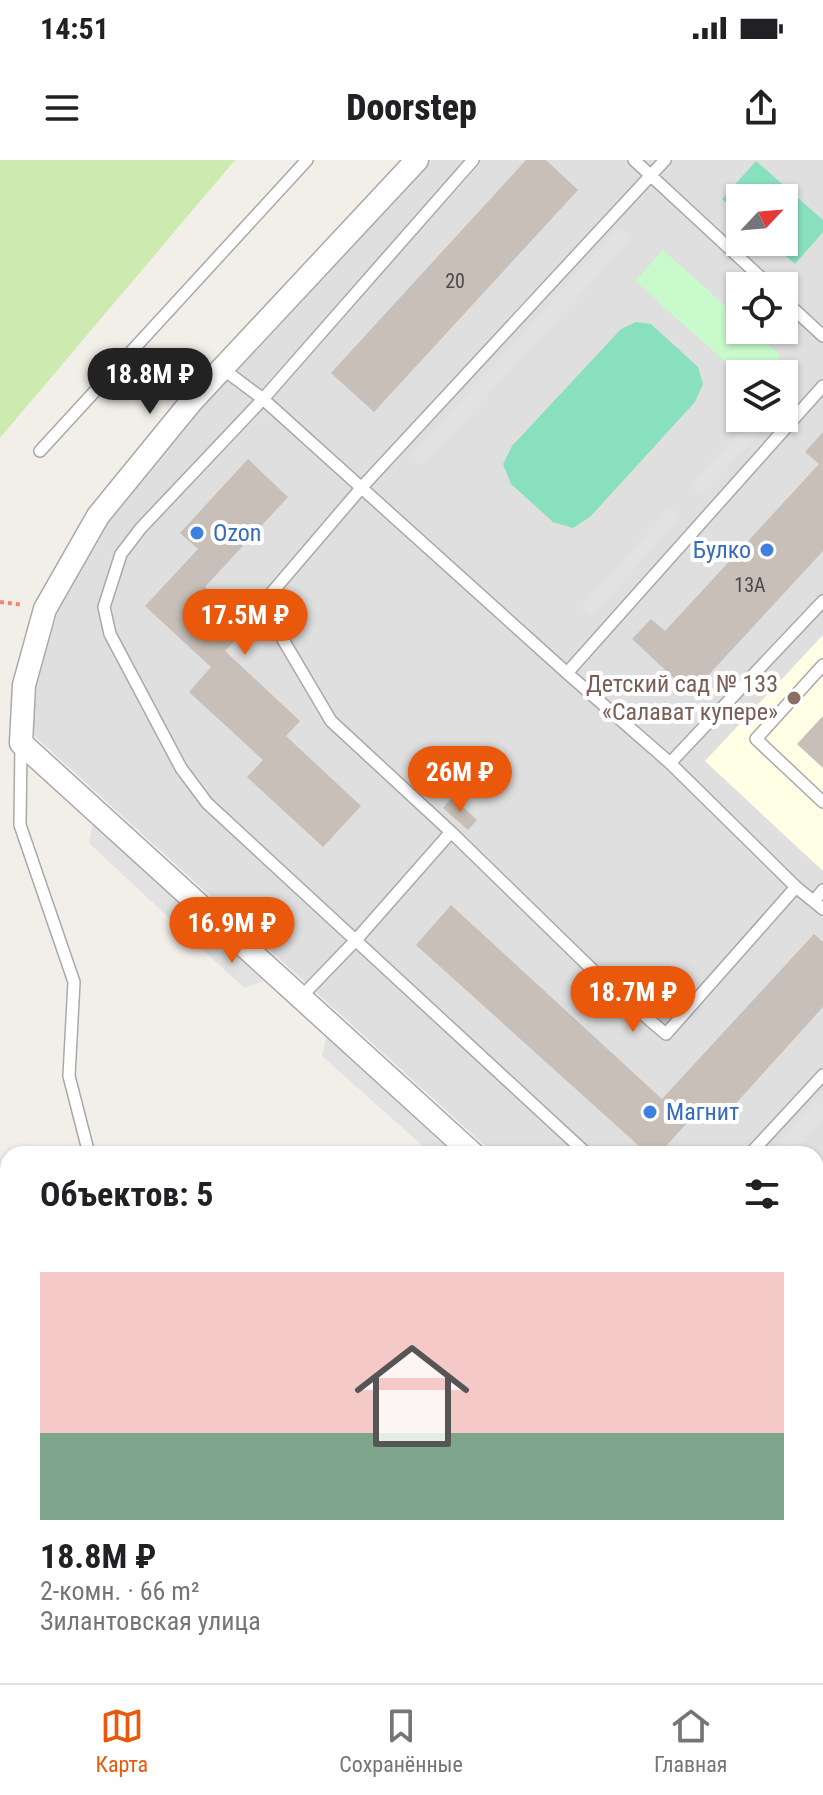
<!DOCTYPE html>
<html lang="ru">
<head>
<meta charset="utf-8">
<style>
	:root { --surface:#fff; --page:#f6f6f6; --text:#202124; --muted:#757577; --line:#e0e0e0; --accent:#ea580c }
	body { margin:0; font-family:"Roboto Condensed",sans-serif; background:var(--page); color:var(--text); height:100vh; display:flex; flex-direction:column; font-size:30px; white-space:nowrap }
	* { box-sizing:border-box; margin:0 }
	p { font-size:26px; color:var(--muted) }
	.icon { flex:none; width:44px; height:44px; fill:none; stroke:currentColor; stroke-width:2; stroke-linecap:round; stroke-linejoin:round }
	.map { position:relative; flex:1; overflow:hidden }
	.drawer { position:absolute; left:0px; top:986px; width:824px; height:538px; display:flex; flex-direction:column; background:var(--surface); border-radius:24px 24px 0 0; box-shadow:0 2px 6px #0004 }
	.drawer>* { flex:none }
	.needle { width:52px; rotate:64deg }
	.controls { position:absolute; left:726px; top:24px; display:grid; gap:16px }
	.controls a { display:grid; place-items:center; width:72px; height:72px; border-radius:0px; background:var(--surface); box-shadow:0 2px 6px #0004; font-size:40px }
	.price { position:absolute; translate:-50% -68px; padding:0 18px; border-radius:28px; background:var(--accent); color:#fff; font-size:26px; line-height:52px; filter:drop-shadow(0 2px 4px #0008) }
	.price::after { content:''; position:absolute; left:50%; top:48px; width:24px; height:18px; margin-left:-12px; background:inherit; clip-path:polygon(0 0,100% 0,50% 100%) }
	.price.on { background:#222; color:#fff }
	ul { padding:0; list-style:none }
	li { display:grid; align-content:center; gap:16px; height:424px; padding:0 40px }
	li span { display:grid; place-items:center; height:248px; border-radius:0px; color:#555 }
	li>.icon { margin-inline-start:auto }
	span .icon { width:144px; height:144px; fill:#fffc; stroke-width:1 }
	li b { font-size:34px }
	h2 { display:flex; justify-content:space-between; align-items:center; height:96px; padding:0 40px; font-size:34px }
	.status { display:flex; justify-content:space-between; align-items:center; height:56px; padding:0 40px; background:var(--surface); direction:ltr }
	.status svg { height:22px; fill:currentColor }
	header { display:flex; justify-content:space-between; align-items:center; height:104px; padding:0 40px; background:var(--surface); font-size:36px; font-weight:800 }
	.tabs { display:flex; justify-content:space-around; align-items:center; height:112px; border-top:2px solid var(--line); background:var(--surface); font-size:22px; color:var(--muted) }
	.tabs a { display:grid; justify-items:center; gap:4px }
	.tabs .on { color:var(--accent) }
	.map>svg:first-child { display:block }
</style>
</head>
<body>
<div class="status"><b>14:51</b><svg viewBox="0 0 49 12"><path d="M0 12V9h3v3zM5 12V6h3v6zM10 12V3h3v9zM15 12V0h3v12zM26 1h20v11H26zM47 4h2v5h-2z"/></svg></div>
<header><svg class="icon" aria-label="menu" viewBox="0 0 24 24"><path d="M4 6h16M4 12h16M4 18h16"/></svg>Doorstep<svg class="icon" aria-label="share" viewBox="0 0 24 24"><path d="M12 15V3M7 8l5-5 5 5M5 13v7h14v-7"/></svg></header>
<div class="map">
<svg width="823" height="1523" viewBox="0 0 823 1523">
	<rect width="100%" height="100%" fill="#f2efe9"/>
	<path fill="#e0dfdf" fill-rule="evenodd" d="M425,0H823V1523H519L516,1516H816V994H494L30,572L37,519L61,441L97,373L175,271ZM740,38H784V82H740ZM740,126H784V170H740ZM740,214H784V258H740Z"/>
	<path fill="#ffffe5" d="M823,475V711L705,601Z"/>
	<path fill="#cdebb0" d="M0,0H235L0,278Z
		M0,1110L8,1124V1516H223L226,1523H0Z"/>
	<path fill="#c8facc" d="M663,90L740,159V170H752L781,196L766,214L740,215L635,121Z"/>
	<path fill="#88e0be" d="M756,1L823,60V72L795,104L770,82H784V38H740V55L722,39Z
		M636,162L651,164L698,207L703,224L695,242L590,357L573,368L553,362L511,324L503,304L512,286L621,169Z"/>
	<path fill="#e2e2e2" d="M620,66L633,77L423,306L411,296Z
		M753,258H775L701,336L689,326Z
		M670,348L681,357L591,457L580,448Z
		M93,663L264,821L244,828L89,683Z
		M327,875L458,994H432L322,896Z
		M816,940L823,946V959L792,994H769Z"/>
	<path fill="#c7bfb8" d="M526,0H546L578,30L374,252L331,213Z
		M823,272V391L691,534L632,479L651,459L665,471L819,304L805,292Z
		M248,299L288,337L205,427L248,466L225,491L300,561L286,576L361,646L323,687L247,617L263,600L189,532L211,507L145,446L198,389L180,373Z
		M823,556V608L797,584Z
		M452,637L477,660L468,670L443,648Z
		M451,745L662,939L814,774L823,782V847L721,960L704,944L659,994H648L416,785Z
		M823,1417V1523H811L807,1516H816V1421Z"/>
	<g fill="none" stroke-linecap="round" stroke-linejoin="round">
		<g stroke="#a9a9a9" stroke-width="14">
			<path id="service" d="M473,0L263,239L141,368L121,394L104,447L110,474L181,608L207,643L587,994
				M634,0L770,126
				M665,0L362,327L262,444L331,561L451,672L605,822L666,874L796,727
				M784,140L823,176
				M223,209L263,239L567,513L670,603L796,727L823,749
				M40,291L307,0
				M823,505L756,579L823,642
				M567,513L823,226
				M21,583L20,665L74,822L69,916L89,994
				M670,603L823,441
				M814,741L823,730
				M301,837L355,781L451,672
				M750,994L823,915
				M823,1167L817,1178L823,1199
				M569,1516L573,1523
				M754,1516L758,1523"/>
		</g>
		<g stroke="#a9a9a9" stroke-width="25">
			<path id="minor" d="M417,0L191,242L98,356L45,449L24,525L21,583L473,994
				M816,1083L823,1075
				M816,1300L823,1307
				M507,1516L510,1523"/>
		</g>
		<path stroke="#fa8072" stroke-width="4" stroke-dasharray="4 4" stroke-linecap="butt" d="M0,442L23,445
			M0,1363L8,1362"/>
		<use href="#service" stroke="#fff" stroke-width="11"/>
		<use href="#minor" stroke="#fff" stroke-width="22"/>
	</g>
	<g fill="#3f7fe0" stroke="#fff" stroke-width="3">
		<circle cx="197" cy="373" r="8"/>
		<circle cx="767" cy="390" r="8"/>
		<circle cx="650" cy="952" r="8"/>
	</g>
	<circle fill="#8d6e63" stroke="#fff" stroke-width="3" cx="794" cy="538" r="8"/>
	<g text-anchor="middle" stroke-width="8" stroke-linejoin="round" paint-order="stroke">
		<g font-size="20" fill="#4b4948">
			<text x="455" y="128">20</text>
			<text x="750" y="432">13А</text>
		</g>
		<g font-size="24" fill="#366cbe" stroke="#fff" text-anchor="start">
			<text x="213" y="381">Ozon</text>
			<text x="751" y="398" text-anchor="end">Булко</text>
			<text x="666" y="960">Магнит</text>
		</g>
		<g font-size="24" fill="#785e54" stroke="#fff" text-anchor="end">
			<text x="778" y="532">Детский сад № 133<tspan x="778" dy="28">«Салават купере»</tspan></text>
		</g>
	</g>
</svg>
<div class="controls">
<a><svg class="needle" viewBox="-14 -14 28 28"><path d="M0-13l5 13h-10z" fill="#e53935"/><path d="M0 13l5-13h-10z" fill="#757577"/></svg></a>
<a><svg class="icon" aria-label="locate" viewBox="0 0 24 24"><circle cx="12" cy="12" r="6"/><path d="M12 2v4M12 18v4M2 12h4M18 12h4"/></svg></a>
<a><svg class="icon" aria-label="layers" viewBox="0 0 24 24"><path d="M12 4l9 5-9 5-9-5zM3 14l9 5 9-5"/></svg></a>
</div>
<b class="price on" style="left:150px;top:256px">18.8M ₽</b>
<b class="price" style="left:245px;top:497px">17.5M ₽</b>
<b class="price" style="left:460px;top:654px">26M ₽</b>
<b class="price" style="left:232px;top:805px">16.9M ₽</b>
<b class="price" style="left:633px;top:874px">18.7M ₽</b>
<section class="drawer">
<h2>Объектов: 5<svg class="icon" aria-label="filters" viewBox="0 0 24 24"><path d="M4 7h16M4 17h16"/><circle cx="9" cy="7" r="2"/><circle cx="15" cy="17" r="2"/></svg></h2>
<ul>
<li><span style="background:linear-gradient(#f6c9c9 65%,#7fa58c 0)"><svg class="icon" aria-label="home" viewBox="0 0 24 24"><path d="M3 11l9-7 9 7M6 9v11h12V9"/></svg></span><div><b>18.8M ₽</b><p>2-комн. · 66 m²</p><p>Зилантовская улица</p></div></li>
</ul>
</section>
</div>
<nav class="tabs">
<a class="on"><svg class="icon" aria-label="map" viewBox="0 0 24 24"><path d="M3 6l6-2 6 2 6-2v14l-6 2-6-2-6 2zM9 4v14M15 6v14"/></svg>Карта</a>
<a><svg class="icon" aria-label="saved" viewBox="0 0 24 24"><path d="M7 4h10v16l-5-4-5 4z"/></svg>Сохранённые</a>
<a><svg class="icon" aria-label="home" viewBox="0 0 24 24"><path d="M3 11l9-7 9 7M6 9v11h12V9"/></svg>Главная</a>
</nav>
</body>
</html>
